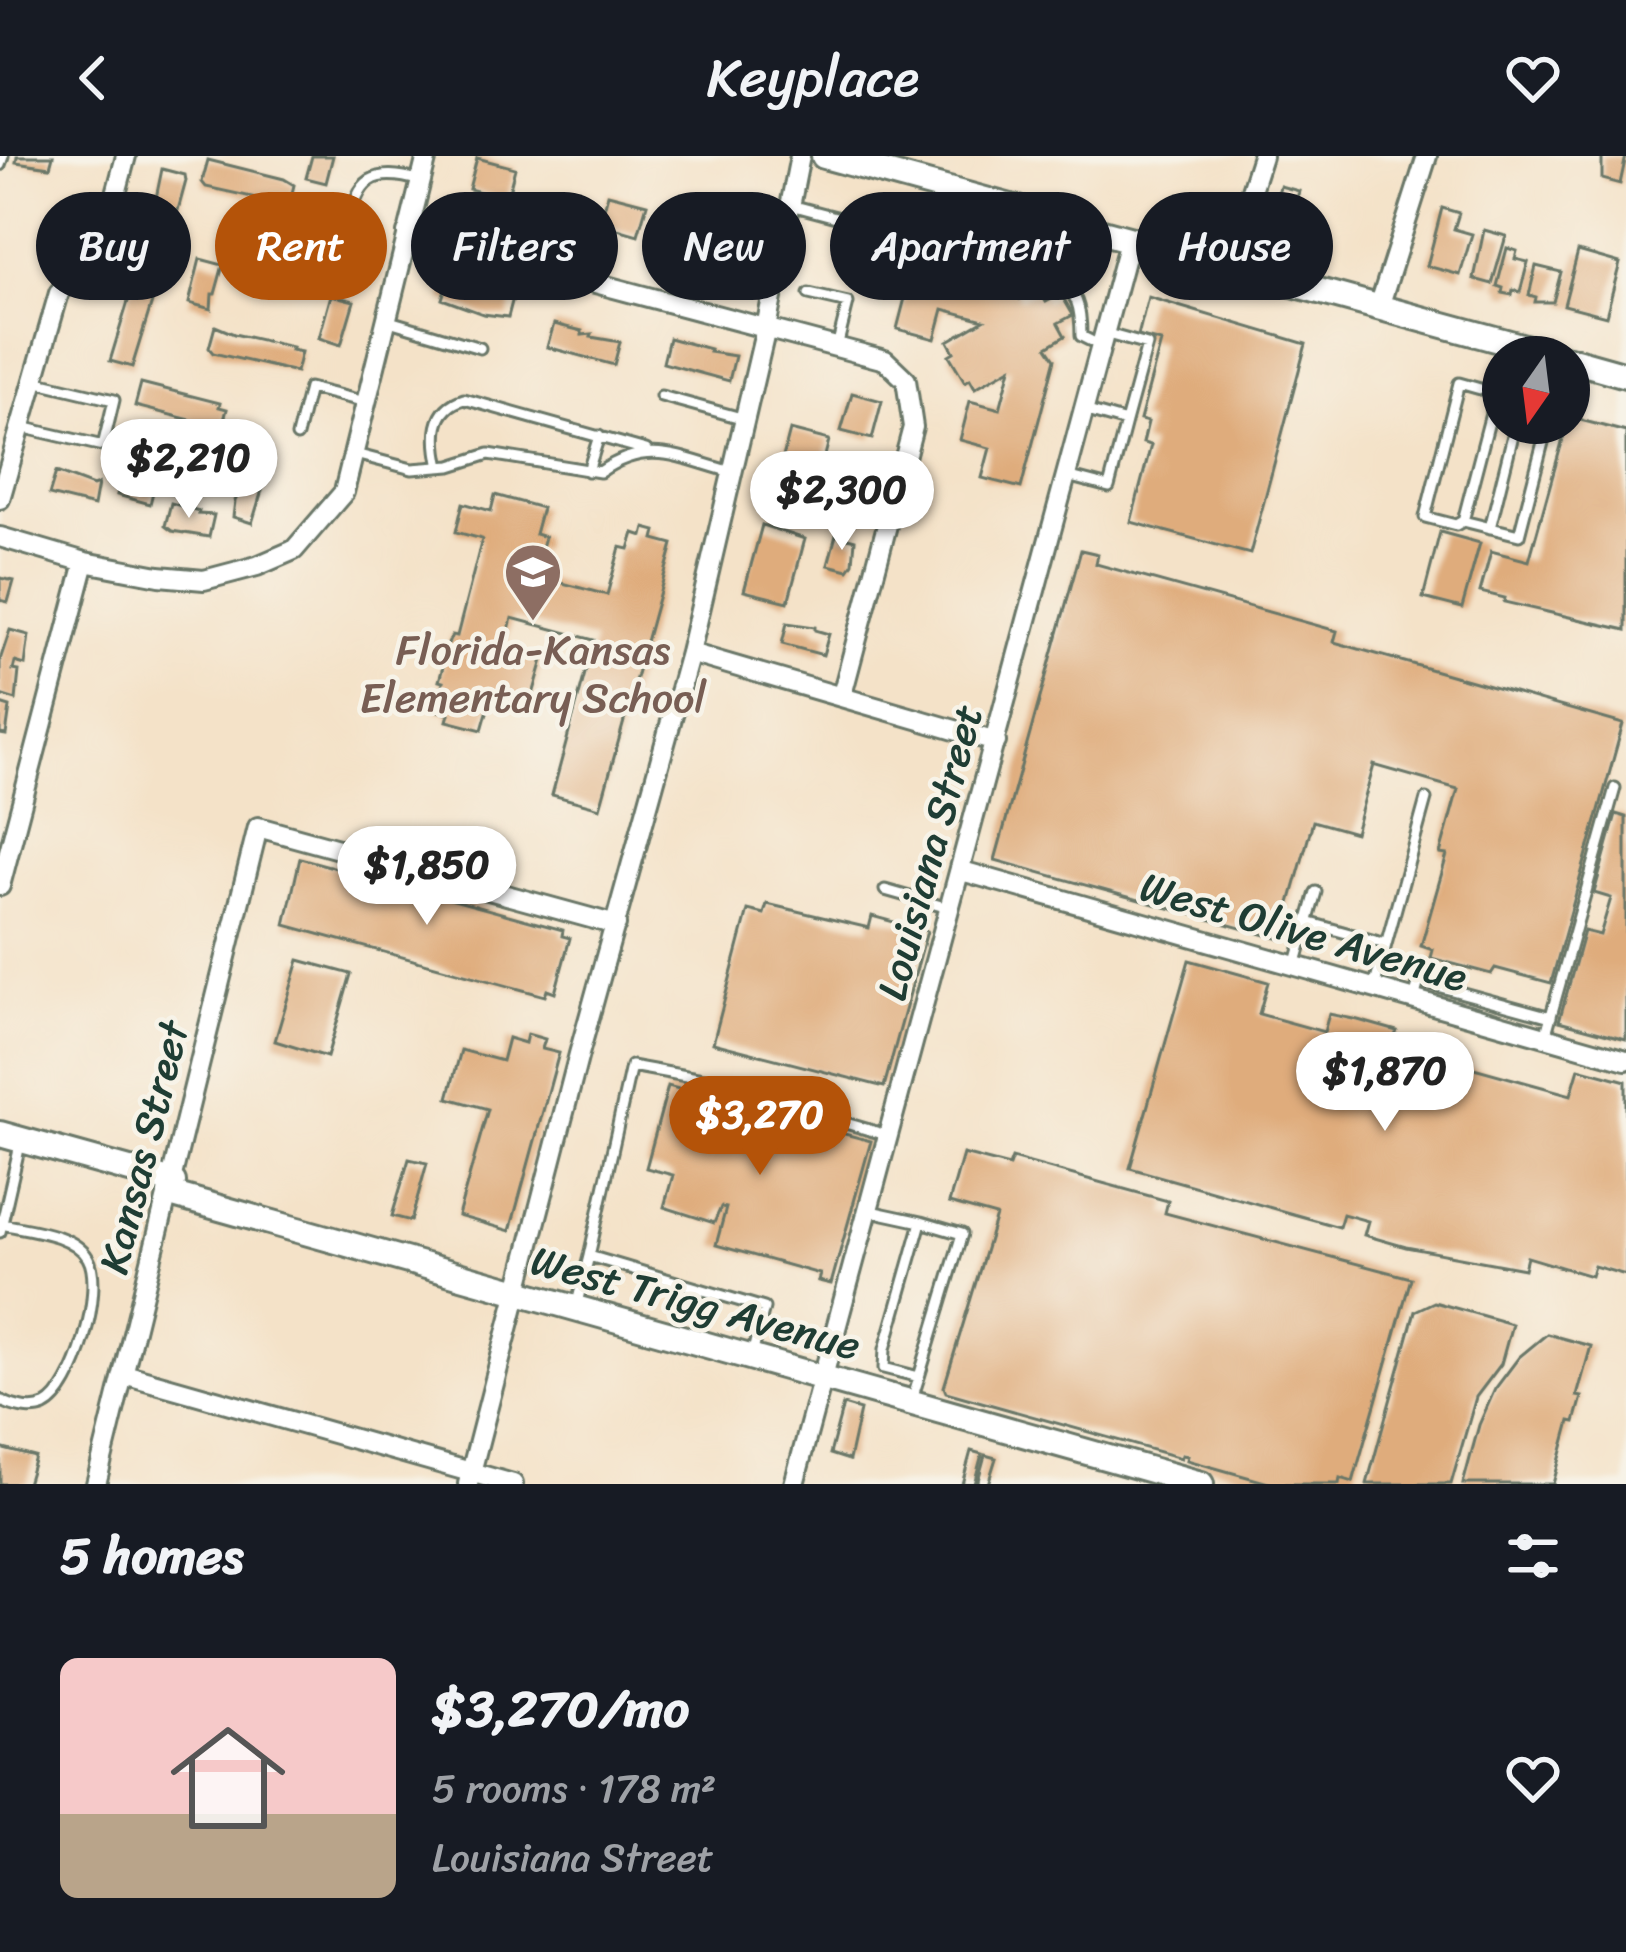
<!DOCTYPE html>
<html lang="en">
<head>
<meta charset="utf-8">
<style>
	:root { --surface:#171b24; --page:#242831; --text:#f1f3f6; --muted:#9ea1a6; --line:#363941; --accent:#b45309 }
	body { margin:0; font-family:Sriracha,sans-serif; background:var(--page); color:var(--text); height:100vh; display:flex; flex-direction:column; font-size:45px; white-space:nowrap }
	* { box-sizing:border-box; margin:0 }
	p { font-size:39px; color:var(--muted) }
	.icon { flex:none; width:66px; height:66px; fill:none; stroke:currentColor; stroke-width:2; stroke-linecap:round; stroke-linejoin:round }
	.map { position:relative; height:1328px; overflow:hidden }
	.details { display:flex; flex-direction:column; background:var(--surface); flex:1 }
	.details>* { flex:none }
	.top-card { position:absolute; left:36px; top:36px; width:1554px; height:108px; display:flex; gap:24px }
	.needle { width:78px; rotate:194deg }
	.buttons { position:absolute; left:1482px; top:180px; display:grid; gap:24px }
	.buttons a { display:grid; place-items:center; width:108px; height:108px; border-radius:50%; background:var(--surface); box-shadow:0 3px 9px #0004; font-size:60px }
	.price { position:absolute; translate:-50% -102px; padding:0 27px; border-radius:42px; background:#fff; color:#222; font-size:39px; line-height:78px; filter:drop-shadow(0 3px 6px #0008) }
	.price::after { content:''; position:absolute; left:50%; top:72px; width:36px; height:27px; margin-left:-18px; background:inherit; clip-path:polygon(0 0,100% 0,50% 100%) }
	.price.active { background:var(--accent); color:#fff }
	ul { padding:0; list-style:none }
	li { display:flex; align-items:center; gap:36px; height:300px; padding:0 60px }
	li+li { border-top:3px solid var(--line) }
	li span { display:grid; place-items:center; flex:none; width:336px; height:240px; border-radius:18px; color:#555 }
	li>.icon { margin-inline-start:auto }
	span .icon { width:144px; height:144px; fill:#fffc; stroke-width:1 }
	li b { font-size:51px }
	h2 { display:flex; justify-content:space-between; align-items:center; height:144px; padding:0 60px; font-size:51px }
	.tag { padding:0 42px; border-radius:54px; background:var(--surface); box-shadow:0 3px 9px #0004; font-size:42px; line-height:108px }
	.tag.active { background:var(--accent); color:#fff }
	header { display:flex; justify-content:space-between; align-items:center; height:156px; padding:0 60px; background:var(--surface); font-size:54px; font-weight:600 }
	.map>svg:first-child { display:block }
</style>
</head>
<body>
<header><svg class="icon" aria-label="back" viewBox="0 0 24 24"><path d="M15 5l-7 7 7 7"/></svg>Keyplace<svg class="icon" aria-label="heart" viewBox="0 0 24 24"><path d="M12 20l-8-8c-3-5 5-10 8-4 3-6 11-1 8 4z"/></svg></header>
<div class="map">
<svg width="1626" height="1328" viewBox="0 0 1626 1328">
	<rect width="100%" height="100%" fill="#f7f3e8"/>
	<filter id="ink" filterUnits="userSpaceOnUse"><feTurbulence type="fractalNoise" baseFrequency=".00833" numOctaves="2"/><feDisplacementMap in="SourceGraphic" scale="24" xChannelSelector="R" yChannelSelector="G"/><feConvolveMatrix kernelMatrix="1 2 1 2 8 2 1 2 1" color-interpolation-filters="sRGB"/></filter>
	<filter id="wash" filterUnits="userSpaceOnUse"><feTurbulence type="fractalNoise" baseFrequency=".004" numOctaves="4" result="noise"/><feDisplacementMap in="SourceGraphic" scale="48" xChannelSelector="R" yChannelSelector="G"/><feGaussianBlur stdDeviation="2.7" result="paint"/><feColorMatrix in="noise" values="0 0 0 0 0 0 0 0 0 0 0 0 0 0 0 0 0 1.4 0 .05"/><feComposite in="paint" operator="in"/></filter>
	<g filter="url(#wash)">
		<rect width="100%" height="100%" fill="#f4e2c8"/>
		<g id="blocks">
			<path fill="#dfac7c" d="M17,0H53L50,11L16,6Z
				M312,0H333L326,27L306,22Z
				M1602,0H1626L1620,28L1602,23Z
				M477,2L515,12L507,43L469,33Z
				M208,4L284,23L294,29L289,49L206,31L202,26Z
				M162,13L185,19L186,25L169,87L166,86V99L163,98L161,105L142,100V89L152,63L150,57H153Z
				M1280,30L1299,35L1288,75L1269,70Z
				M608,38L647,48L638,79L600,68Z
				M713,38L765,57L750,103L685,85L691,63L705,69Z
				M1442,52L1459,57L1454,73L1472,78L1460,119L1427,110Z
				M248,72L283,85L290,84L289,87L321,93L327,97L322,117L235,96L241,73Z
				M1484,74L1506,80L1492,128L1474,123Z
				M1507,92L1517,95L1515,103L1528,106L1520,136L1513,134L1512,139L1502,137L1503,132L1497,130Z
				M869,93L1013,130L1020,143L1038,133L1046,146L1061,138L1073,159L1058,167L1065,180L1047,191L1055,203L1021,332L982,322L990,292L960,284L970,245L1000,253L1011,212L975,232L970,223L965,226L949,199L954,196L948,185L984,164L943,153L935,183L897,173L905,142L859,130Z
				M1578,95L1620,107L1606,160L1564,149Z
				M200,103L223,109L215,138H212L211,153L189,147Z
				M1536,110L1561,116L1553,146H1535L1536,141L1529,139Z
				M136,119L156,124V133L132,211L110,205Z
				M449,120L508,140L514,138L508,161L483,158L442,143Z
				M331,139L354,145L341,189L319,182Z
				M1148,141L1306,188L1250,398L1131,366L1151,289L1143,287L1148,266L1140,264L1161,186L1138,180Z
				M554,168L582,175V179L592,178L591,181L620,186L614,209L547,191Z
				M215,170L234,178L292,191L291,194L301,196L296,216L213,197L209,192Z
				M669,182L710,193L709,196L735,200L729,225L663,207Z
				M141,227L220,247L219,251L227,253L222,272L135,250Z
				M852,237L882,245L872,283L841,275Z
				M1569,261L1626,276V474L1504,446L1505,442L1480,436L1491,395L1529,405Z
				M790,274L829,284L821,315L782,305Z
				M241,276L260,281L252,311L232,305V293L236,294V280Z
				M56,316L93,330L98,328L94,350L49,339Z
				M122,319L155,328L150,348L117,339Z
				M849,327L869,332L860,365L840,360L842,341Z
				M243,329L262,334L252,367L233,361L235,345Z
				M495,339L542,352L535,378L545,381L541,395L531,392L525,417L607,439L620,391L629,393L634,377L643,380L645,372L656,375L654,383L673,388L600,652L552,639L594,484L512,462L504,493L543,504L530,549L492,539L482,574L447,565L449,558L435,554L443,526L439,525L444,507L440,506L452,479L457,480L482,383L456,376L463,347L491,355Z
				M171,347L199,355L198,358L214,359L209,381L172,375L165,370Z
				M762,369L805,383L788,446L744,435Z
				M1440,376L1480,387L1462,452L1423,442Z
				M836,379L855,384L853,407L848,414L828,409Z
				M1081,394L1098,398L1096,408L1337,475L1334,486L1623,568L1551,827L1495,812L1491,818L1431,802L1433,794L1421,790L1447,699L1440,698L1458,633L1374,609L1355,677L1313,665L1280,783L995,704Z
				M0,422L14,425L8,446L0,444Z
				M787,467L815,471V474L829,478L823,499L782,488Z
				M10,474L29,479L25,509L15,506L13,514L19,515L16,544L0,539V504Z
				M0,548L10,551L6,579L0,578Z
				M1616,658L1626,661V883L1559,865L1584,775L1600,779L1611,742L1594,737Z
				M300,702L563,774L562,780L570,782L555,837L547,834L545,840L285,769Z
				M767,748L869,772L872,760L927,775L884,931L713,887L748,754L764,758Z
				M299,804L351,818L327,901L275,885Z
				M1189,804L1268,826L1259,858L1324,876L1329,858L1358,864L1397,875L1394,882L1402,886L1468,902L1471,905L1470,911L1571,939L1579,912L1626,925V1119L1594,1110L1591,1120L1527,1101L1524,1113L1406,1091L1364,1079L1368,1065L1343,1058L1339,1071L1130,1012Z
				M527,878L545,883L542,893L559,897L510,1075L458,1060L488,953L448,942L461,894L502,905L508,882L525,887Z
				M715,929L725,932L721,945L871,985L831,1128L818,1125L820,1118L716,1089L726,1052L721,1051L714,1067L664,1051L673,1019L646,1012L668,930L712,942Z
				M963,998L1009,1010L1012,1002L1168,1045L1165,1057L1411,1122L1353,1326L1340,1322L1339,1328H1272L1187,1304L1188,1300L1182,1299L1181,1302L946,1236L944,1231L996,1060L949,1047Z
				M409,1003L427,1007L411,1065L392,1060Z
				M1434,1146L1512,1168L1501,1208L1476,1241L1451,1328H1367L1415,1155Z
				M1547,1178L1591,1190L1577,1240L1582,1241L1575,1266L1570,1265L1553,1328H1463L1479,1269L1495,1233L1519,1201Z
				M843,1249L860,1254L849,1304L830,1298Z
				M0,1292L35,1301L27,1328H0Z
				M971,1295L982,1298L974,1328H962Z
				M985,1299L996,1302L988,1328H977Z"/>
		</g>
	</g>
	<g filter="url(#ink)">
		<use href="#blocks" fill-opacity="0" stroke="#6a7768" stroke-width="3"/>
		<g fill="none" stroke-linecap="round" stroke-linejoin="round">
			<g stroke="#6a7768" stroke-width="15">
				<path id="lane" d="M0,9L3,0
					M791,49L1053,119C1078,137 1081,150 1081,180L1101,190
					M349,71C357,22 373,11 421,25
					M539,112L557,45
					M809,138L848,147L837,191
					M386,164L480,192
					M1104,177L1147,189L1126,266
					M661,240L745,263
					M1503,253L1493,250L1491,236L1459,227L1425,361L1456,369L1463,365L1519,379L1548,267
					M21,271L103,290L114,244L34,225
					M297,280L309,232L366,246
					M355,298L412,313L451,310L489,298L600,316C649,282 679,302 732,316
					M440,311C434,284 431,253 464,243L646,294
					M588,315L599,280
					M1067,320L1109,331L1126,266L1084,254
					M1463,365L1493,250
					M1490,372L1516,267
					M885,734L952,753
					M1307,766L1386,788
					M1295,810L1316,736
					M1374,832L1426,643
					M1414,843L1419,825L1551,861
					M1545,881L1615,632
					M870,1055L921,1066L885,1193L884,1212L919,1221L911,1246
					M0,1076L21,984
					M577,1147L589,1100
					M752,1199L764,1152L589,1100L631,910L725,927L736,935L890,980
					M919,1221L962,1078L921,1066
					M0,1244C13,1251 31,1256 45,1250C75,1236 105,1132 88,1102C73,1077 28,1074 2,1068"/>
			</g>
			<g stroke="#6a7768" stroke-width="24">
				<path id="street" d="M407,77L885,204L906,224L913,271L842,539
					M1227,109L1262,0
					M1379,151L1427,0
					M0,343L59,137L87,104L112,53L126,0
					M0,381L85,406L159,420L204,424L257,410L294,394L344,336L427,0
					M690,497L996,586
					M962,715L1626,904
					M0,730L85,406
					M124,1218L513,1328
					M96,1328L258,671L616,769
					M468,1328L579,898L690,497L766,172L800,0
					M794,1328L1130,82"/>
			</g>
			<g stroke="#6a7768" stroke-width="30">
				<path id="secondary" d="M824,0L1561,201
					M1569,203L1626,219
					M0,978L173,1026
					M170,1038L1201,1328"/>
			</g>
			<use href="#lane" stroke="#fff" stroke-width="9"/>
			<use href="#street" stroke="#fff" stroke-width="18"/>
			<use href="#secondary" stroke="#fff" stroke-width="24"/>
		</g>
	</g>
	<defs>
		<g id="school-pin" transform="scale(3)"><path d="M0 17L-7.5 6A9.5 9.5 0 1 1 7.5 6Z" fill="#8d6e63" stroke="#f7f3e8"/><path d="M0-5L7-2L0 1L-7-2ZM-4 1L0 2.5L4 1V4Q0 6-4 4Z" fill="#fff"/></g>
	</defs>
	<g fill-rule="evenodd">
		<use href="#school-pin" x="533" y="416"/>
	</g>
	<g text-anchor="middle" stroke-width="9" stroke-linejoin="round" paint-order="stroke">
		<g font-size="42" fill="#785e54" stroke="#f7f3e8">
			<text x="533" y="508">Florida-Kansas<tspan x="533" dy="48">Elementary School</tspan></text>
		</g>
		<g font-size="42" fill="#1f3d34" stroke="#f7f3e8">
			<text transform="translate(929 696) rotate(-75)" y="15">Louisiana Street</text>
			<text transform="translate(1304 775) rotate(16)" y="15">West Olive Avenue</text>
			<text transform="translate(143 991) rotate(-76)" y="15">Kansas Street</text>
			<text transform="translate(696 1146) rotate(15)" y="15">West Trigg Avenue</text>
		</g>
	</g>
</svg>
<div class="buttons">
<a><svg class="needle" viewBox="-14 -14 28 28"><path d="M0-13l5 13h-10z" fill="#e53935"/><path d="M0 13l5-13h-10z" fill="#9ea1a6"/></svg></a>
</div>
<b class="price" style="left:189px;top:365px">$2,210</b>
<b class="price" style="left:842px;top:397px">$2,300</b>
<b class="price" style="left:427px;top:772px">$1,850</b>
<b class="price" style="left:1385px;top:978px">$1,870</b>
<b class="price active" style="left:760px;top:1022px">$3,270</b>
<div class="top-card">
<a class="tag">Buy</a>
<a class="tag active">Rent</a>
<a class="tag">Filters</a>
<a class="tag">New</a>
<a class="tag">Apartment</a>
<a class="tag">House</a>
</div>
</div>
<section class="details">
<h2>5 homes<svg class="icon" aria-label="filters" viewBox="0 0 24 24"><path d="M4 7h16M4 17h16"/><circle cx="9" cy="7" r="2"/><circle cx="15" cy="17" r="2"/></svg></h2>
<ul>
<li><span style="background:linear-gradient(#f6c9c9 65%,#b9a48a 0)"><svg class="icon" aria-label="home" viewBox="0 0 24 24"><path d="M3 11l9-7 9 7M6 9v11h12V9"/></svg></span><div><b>$3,270/mo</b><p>5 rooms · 178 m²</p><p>Louisiana Street</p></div><svg class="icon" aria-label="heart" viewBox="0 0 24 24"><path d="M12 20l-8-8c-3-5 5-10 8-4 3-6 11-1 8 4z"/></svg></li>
</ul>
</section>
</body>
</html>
